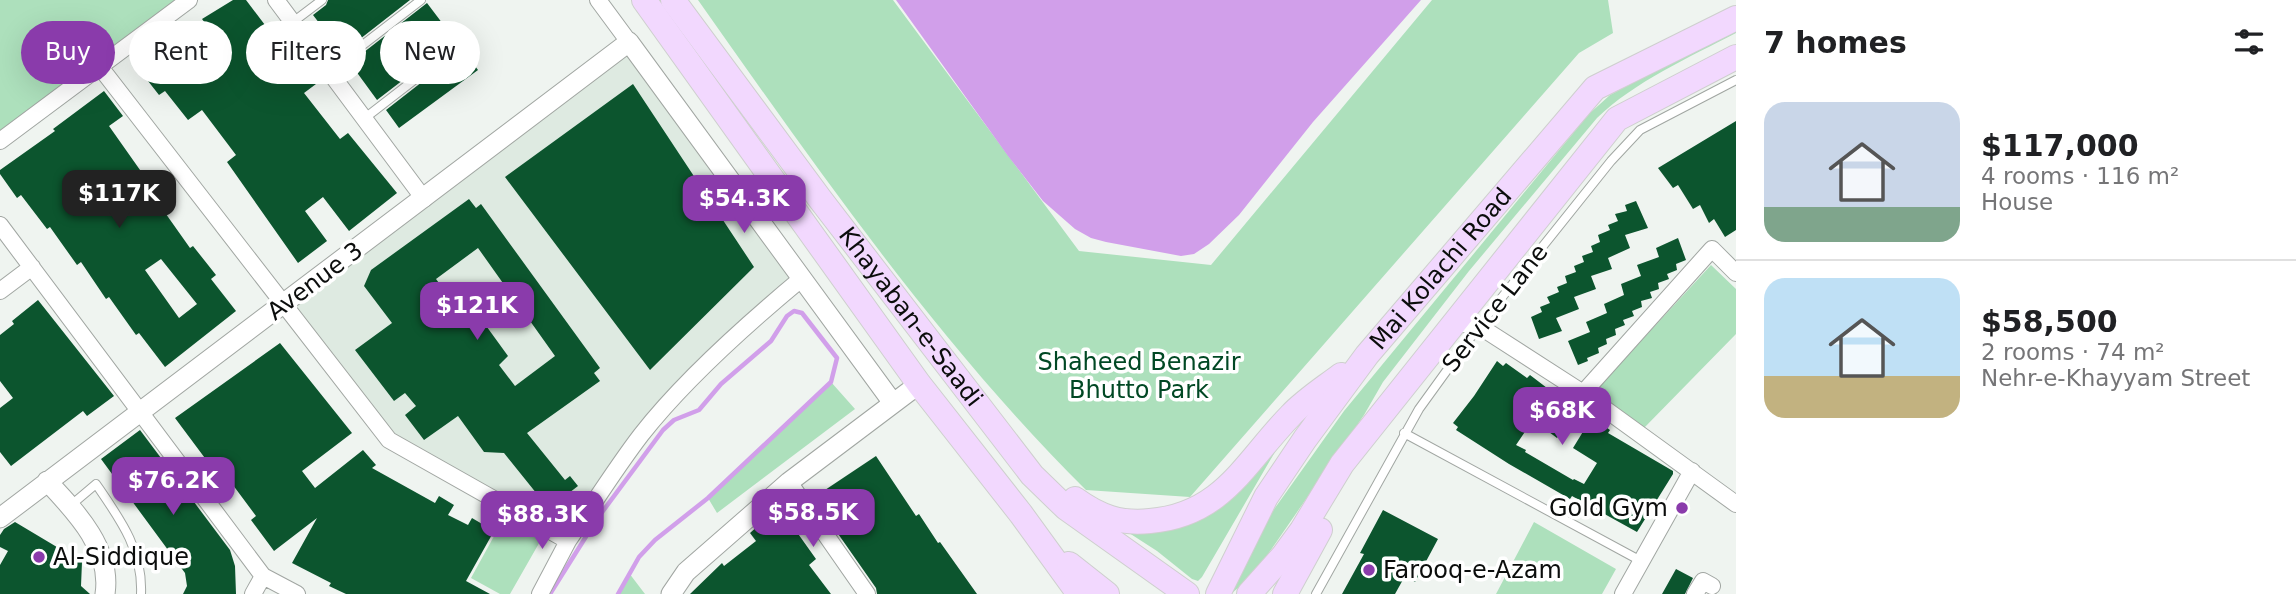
<!DOCTYPE html>
<html lang="en">
<head>
<meta charset="utf-8">
<style>
	:root { --surface:#fff; --page:#f6f6f6; --text:#202124; --muted:#757577; --line:#e0e0e0; --accent:#8a3bab }
	body { margin:0; font-family:"DejaVu Sans",sans-serif; background:var(--page); color:var(--text); height:100vh; display:flex; flex-direction:column; font-size:26px; white-space:nowrap }
	* { box-sizing:border-box; margin:0 }
	p { font-size:23px; color:var(--muted) }
	.icon { flex:none; width:38px; height:38px; fill:none; stroke:currentColor; stroke-width:2; stroke-linecap:round; stroke-linejoin:round }
	.map { position:relative; flex:1; overflow:hidden }
	.sheet { display:flex; flex-direction:column; background:var(--surface); width:560px }
	.sheet>* { flex:none }
	.top-card { position:absolute; left:21px; top:21px; width:665px; height:63px; display:flex; gap:14px }
	.price { position:absolute; translate:-50% -60px; padding:0 16px; border-radius:14px; background:var(--accent); color:#fff; font-size:23px; line-height:46px; filter:drop-shadow(0 2px 4px #0008) }
	.price::after { content:''; position:absolute; left:50%; top:42px; width:21px; height:16px; margin-left:-10px; background:inherit; clip-path:polygon(0 0,100% 0,50% 100%) }
	.price.active { background:#222; color:#fff }
	ul { padding:0; list-style:none }
	li { display:flex; align-items:center; gap:21px; height:175px; padding:0 28px }
	li+li { border-top:2px solid var(--line) }
	li span { display:grid; place-items:center; flex:none; width:196px; height:140px; border-radius:21px; color:#555 }
	li>.icon { margin-inline-start:auto }
	span .icon { width:84px; height:84px; fill:#fffc; stroke-width:1 }
	li b { font-size:30px }
	h2 { display:flex; justify-content:space-between; align-items:center; height:84px; padding:0 28px; font-size:30px }
	.tag { padding:0 24px; border-radius:32px; background:var(--surface); box-shadow:0 7px 28px #0002; font-size:24px; line-height:63px }
	.tag.active { background:var(--accent); color:#fff }
	main { display:flex; flex:1; min-height:0 }
	.map>svg:first-child { display:block }
</style>
</head>
<body>
<main>
<div class="map">
<svg width="1736" height="594" viewBox="0 0 1736 594">
	<rect width="100%" height="100%" fill="#eff4f0"/>
	<path fill="#deeae1" d="M629,42L801,279L662,410L568,541L389,440L283,305Z"/>
	<path fill="#ade0bc" d="M0,0H189L0,141Z
		M698,0H893L1079,251L1211,265L1432,0H1608L1613,33L1579,53L1190,497L1086,490C938,343 818,170 698,0Z
		M1736,29V33C1690,57 1634,82 1597,118L1469,271L1383,382L1364,415L1255,573L1231,594L1270,515L1344,411L1589,114L1610,95Z
		M1711,265L1736,289V334L1644,428L1594,392Z
		M831,382L855,409L717,513L708,498Z
		M1289,428L1202,577L1198,581L1192,579L1157,551L1126,531L1148,532Z
		M504,518L542,538L510,594H500L471,578Z
		M1534,522L1616,569L1602,594H1496Z
		M629,573L645,594H618Z"/>
	<path fill="#d19fea" d="M896,0H1421L1313,122L1239,215L1209,244L1194,254L1181,256L1106,242L1091,238L1075,229L1043,201L1008,156Z"/>
	<g fill="none" stroke-linecap="round" stroke-linejoin="round">
		<path stroke="#d19fea" stroke-width="4.5" d="M550,594L597,519L663,430L674,420L699,410L721,384L771,341L787,316L794,311L802,313L837,358L831,382L708,498L655,540L639,557L618,594"/>
	</g>
	<path fill="#0c552e" fill-rule="evenodd" d="M233,0H246L293,62L298,59L316,84L304,93L340,139L348,133L397,193L349,231L323,197L305,211L327,241L298,263L227,162L236,155L202,110L188,120L165,91L159,95L137,67L186,31L212,66L228,53L202,19Z
		M328,0H410L342,53L313,15L326,5Z
		M427,3L455,40L377,100L350,63Z
		M463,50L478,70L399,128L386,110Z
		M633,84L754,267L650,370L505,177Z
		M104,91L123,116L109,126L164,204L161,207L190,248L193,246L216,275L211,279L236,311L165,367L139,333L136,335L109,297L106,299L81,262L77,265L50,227L47,229L21,195L17,198L0,174V170L55,131L53,129ZM161,259L197,304L179,318L145,270Z
		M1736,121V230L1725,237L1714,219L1709,223L1700,205L1693,209L1678,185L1673,188L1658,168Z
		M469,199L476,208L481,204L600,368L594,373L600,381L527,433L565,480L570,476L578,486L552,506L541,491L537,494L504,453L484,452L458,416L424,440L405,415L416,406L405,393L394,401L355,350L392,323L364,286L371,270ZM478,248L555,356L515,386L499,365L508,356L463,294L453,302L436,279Z
		M1636,201L1648,228L1625,235L1630,248L1608,258L1612,269L1591,276L1596,289L1574,297L1579,309L1556,318L1562,331L1539,339L1531,317L1542,312L1540,307L1550,303L1547,297L1559,292L1557,287L1567,283L1565,276L1576,272L1574,266L1584,262L1582,256L1593,252L1591,246L1600,242L1598,235L1610,230L1608,225L1618,221L1615,214L1627,211L1625,205Z
		M1678,238L1686,260L1676,264L1677,270L1667,274L1669,279L1658,283L1659,289L1650,292L1652,298L1641,301L1642,307L1632,311L1634,316L1623,320L1625,325L1615,329L1616,335L1606,339L1607,344L1598,348L1599,353L1587,358L1588,361L1578,365L1568,341L1590,332L1586,322L1607,313L1604,304L1624,295L1621,284L1641,276L1637,265L1659,257L1656,248Z
		M38,300L114,396L87,416L83,411L11,466L0,452V408L13,398L0,381V335L14,324L12,321Z
		M280,343L352,433L302,471L315,488L363,450L376,465L372,468L435,503L439,496L454,505L448,515L468,525L472,518L494,531L466,581L490,594H346L329,586L331,583L292,563L317,518L274,551L251,520L256,516L227,477L222,481L175,418Z
		M1497,361L1503,366L1506,363L1527,378L1530,375L1547,388L1546,392L1560,402L1563,398L1578,411L1557,438L1533,420L1516,445L1526,450L1525,452L1573,480L1574,479L1584,484L1597,463L1573,448L1592,417L1610,430L1608,433L1673,471V474L1637,532L1572,496L1570,499L1509,464L1456,430L1458,427L1453,423L1474,396Z
		M140,430L230,550L235,566L236,594H183L187,586L185,573L101,459Z
		M876,456L916,516L919,514L938,543L940,542L977,594H877L876,588L813,498Z
		M779,507L816,559L809,565L831,594H690L722,563L724,566L756,541L750,533Z
		M1383,510L1438,539L1415,582L1405,576L1395,594H1342L1364,554L1360,553Z
		M15,522L82,562L81,586L90,594H0V565L8,551L0,547V535L4,529Z
		M1676,569L1693,578L1685,594H1662Z"/>
	<g fill="none" stroke-linecap="round" stroke-linejoin="round">
		<g stroke="#a1a6a2" stroke-width="10">
			<path id="service" d="M293,22L322,0
				M329,71L421,0
				M365,118L458,46
				M1404,433L1641,561
				M70,506L96,484C120,519 143,550 141,594
				M1316,594L1419,409L1479,326L1611,161L1640,130L1736,80"/>
		</g>
		<g stroke="#a1a6a2" stroke-width="18">
			<path id="minor" d="M276,0L424,199
				M598,0L629,42
				M100,67L389,440L568,541L540,594
				M0,141L189,0
				M0,225L263,576L297,594
				M0,291L32,267
				M1456,323L1479,326L1583,393L1736,504
				M1583,393L1712,249L1736,273
				M789,482L867,594
				M568,541C592,506 615,469 641,435C684,380 747,324 801,279
				M253,594L263,576
				M1623,594L1692,471
				M1695,594L1703,581L1712,586"/>
		</g>
		<g stroke="#a1a6a2" stroke-width="21">
			<path id="tertiary" d="M47,481C76,512 112,549 105,594
				M0,518L629,42L893,403
				M671,594L686,572L789,482L919,384"/>
		</g>
		<g stroke="#cecfce" stroke-width="26">
			<g id="primary">
				<path d="M644,0L919,384L1021,514L1079,594"/>
				<path id="s1" d="M673,0L820,199L1032,475L1066,508L1187,594"/>
				<path d="M1075,499C1100,517 1120,524 1150,521C1223,515 1245,462 1291,415C1305,400 1324,388 1341,375"/>
				<path d="M1069,564L1107,594"/>
				<path id="s2" d="M1218,594L1266,497L1305,439L1367,355L1595,88L1736,18"/>
				<path d="M1249,594L1283,556L1302,530L1342,464L1617,119L1736,57"/>
				<path d="M1285,594L1320,530"/>
			</g>
		</g>
		<use href="#service" stroke="#fff" stroke-width="8"/>
		<use href="#minor" stroke="#fff" stroke-width="16"/>
		<use href="#tertiary" stroke="#fff" stroke-width="19"/>
		<use href="#primary" stroke="#f2d8fe" stroke-width="24"/>
	</g>
	<g fill="#8a3bab" stroke="#fff" stroke-width="2.5">
		<circle cx="1682" cy="508" r="7"/>
		<circle cx="39" cy="557" r="7"/>
		<circle cx="1369" cy="570" r="7"/>
	</g>
	<g text-anchor="middle" stroke-width="7" stroke-linejoin="round" paint-order="stroke">
		<g font-size="24" fill="#0b0d0c" stroke="#fff">
			<text dy="8" stroke="none"><textPath href="#s2" startOffset="396">Mai Kolachi Road</textPath></text>
			<text transform="translate(315 281) rotate(-37)" y="8">Avenue 3</text>
			<text transform="translate(1495 308) rotate(-52)" y="8">Service Lane</text>
			<text dy="8" stroke="none"><textPath href="#s1" startOffset="396">Khayaban-e-Saadi</textPath></text>
		</g>
		<g font-size="24" fill="#014824" stroke="#fff">
			<text x="1139" y="370">Shaheed Benazir<tspan x="1139" dy="28">Bhutto Park</tspan></text>
		</g>
		<g font-size="24" fill="#0b0d0c" stroke="#fff" text-anchor="start">
			<text x="1668" y="516" text-anchor="end">Gold Gym</text>
			<text x="53" y="565">Al-Siddique</text>
			<text x="1383" y="578">Farooq-e-Azam</text>
		</g>
	</g>
</svg>
<b class="price active" style="left:119px;top:230px">$117K</b>
<b class="price" style="left:744px;top:235px">$54.3K</b>
<b class="price" style="left:477px;top:342px">$121K</b>
<b class="price" style="left:1562px;top:447px">$68K</b>
<b class="price" style="left:173px;top:517px">$76.2K</b>
<b class="price" style="left:813px;top:549px">$58.5K</b>
<b class="price" style="left:542px;top:551px">$88.3K</b>
<div class="top-card">
<a class="tag active">Buy</a>
<a class="tag">Rent</a>
<a class="tag">Filters</a>
<a class="tag">New</a>
</div>
</div>
<section class="sheet">
<h2>7 homes<svg class="icon" aria-label="filters" viewBox="0 0 24 24"><path d="M4 7h16M4 17h16"/><circle cx="9" cy="7" r="2"/><circle cx="15" cy="17" r="2"/></svg></h2>
<ul>
<li><span style="background:linear-gradient(#c9d6e8 75%,#7fa58c 0)"><svg class="icon" aria-label="home" viewBox="0 0 24 24"><path d="M3 11l9-7 9 7M6 9v11h12V9"/></svg></span><div><b>$117,000</b><p>4 rooms · 116 m²</p><p>House</p></div></li>
<li><span style="background:linear-gradient(#bfe0f5 70%,#c2b280 0)"><svg class="icon" aria-label="home" viewBox="0 0 24 24"><path d="M3 11l9-7 9 7M6 9v11h12V9"/></svg></span><div><b>$58,500</b><p>2 rooms · 74 m²</p><p>Nehr-e-Khayyam Street</p></div></li>
</ul>
</section>
</main>
</body>
</html>
